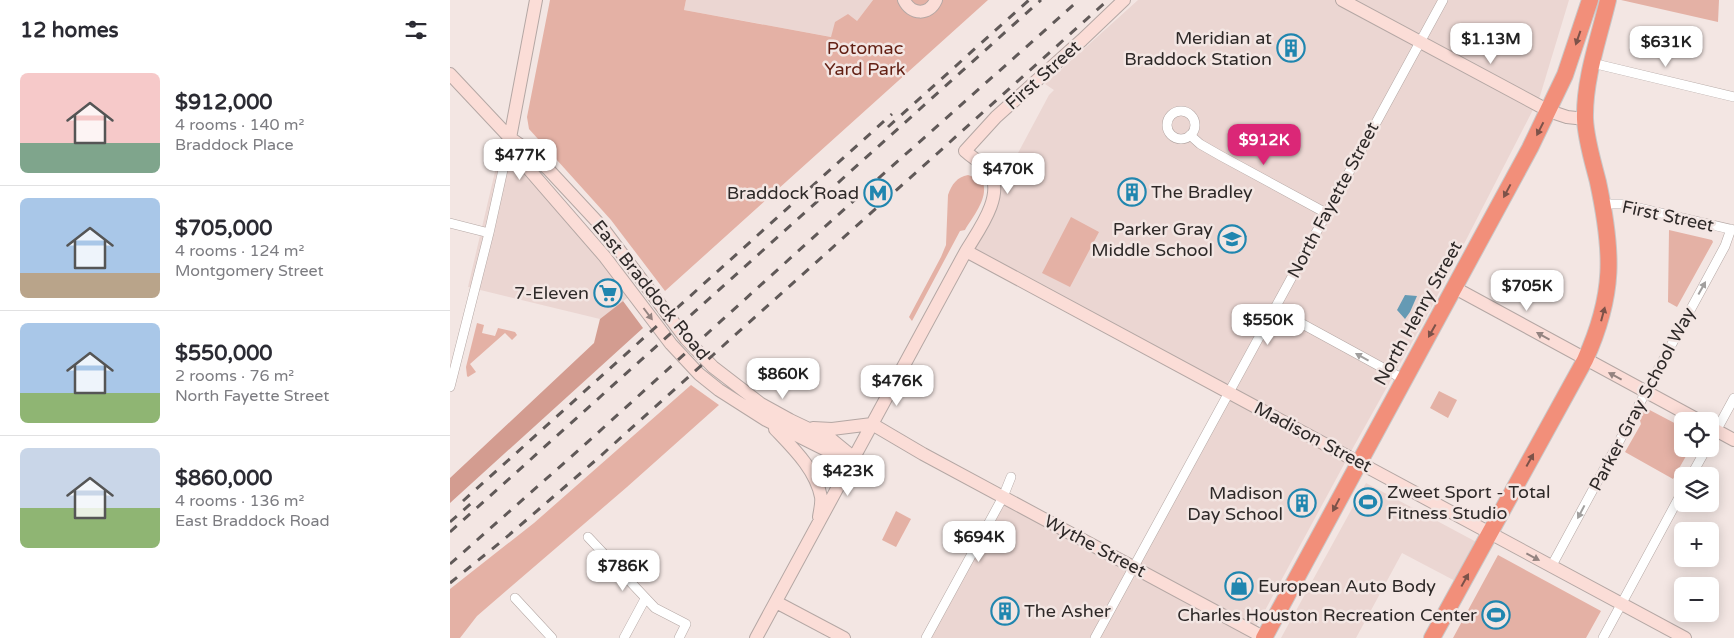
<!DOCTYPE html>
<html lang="en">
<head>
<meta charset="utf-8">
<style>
	:root { --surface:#fff; --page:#f2f2f3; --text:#2b2b33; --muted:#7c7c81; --line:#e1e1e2; --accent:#db2777 }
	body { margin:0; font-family:"Varela Round",sans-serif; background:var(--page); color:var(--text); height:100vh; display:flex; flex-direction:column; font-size:19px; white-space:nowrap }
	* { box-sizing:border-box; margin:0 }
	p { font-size:16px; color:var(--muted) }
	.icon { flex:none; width:28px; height:28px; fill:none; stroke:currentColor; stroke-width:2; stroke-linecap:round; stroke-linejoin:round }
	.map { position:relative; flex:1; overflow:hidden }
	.sheet { display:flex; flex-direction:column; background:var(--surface); width:450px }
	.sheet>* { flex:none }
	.buttons { position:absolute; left:1224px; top:412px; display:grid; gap:10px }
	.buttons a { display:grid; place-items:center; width:45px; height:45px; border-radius:8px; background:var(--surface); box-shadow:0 2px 12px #0003; font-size:25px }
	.price { position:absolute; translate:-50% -42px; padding:0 11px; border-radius:10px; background:#fff; color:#222; font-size:16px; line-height:32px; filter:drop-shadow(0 1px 2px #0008) }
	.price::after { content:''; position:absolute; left:50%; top:30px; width:15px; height:11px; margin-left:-8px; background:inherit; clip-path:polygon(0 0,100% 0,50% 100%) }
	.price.selected { background:var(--accent); color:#fff }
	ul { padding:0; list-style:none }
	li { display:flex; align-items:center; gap:15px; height:125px; padding:0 20px }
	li+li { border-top:1px solid var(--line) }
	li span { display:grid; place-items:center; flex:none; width:140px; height:100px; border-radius:8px; color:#555 }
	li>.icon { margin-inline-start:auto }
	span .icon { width:60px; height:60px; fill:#fffc; stroke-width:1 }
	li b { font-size:21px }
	h2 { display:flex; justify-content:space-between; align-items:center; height:60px; padding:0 20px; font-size:21px }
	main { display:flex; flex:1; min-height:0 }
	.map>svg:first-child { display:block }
</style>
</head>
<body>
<main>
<section class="sheet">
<h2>12 homes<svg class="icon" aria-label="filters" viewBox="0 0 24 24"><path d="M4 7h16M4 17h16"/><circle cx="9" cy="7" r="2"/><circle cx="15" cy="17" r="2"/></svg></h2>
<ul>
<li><span style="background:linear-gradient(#f6c9c9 70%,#7fa58c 0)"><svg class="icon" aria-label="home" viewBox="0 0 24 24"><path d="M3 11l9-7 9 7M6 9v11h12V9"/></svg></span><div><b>$912,000</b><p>4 rooms · 140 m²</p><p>Braddock Place</p></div></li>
<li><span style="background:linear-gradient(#a9c7e8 75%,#b9a48a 0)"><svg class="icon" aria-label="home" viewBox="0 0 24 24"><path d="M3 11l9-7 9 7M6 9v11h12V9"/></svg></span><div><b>$705,000</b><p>4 rooms · 124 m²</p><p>Montgomery Street</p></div></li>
<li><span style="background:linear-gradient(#a9c7e8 70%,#8fb573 0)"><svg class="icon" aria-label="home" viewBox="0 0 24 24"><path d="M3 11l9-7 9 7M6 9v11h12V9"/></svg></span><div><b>$550,000</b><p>2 rooms · 76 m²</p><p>North Fayette Street</p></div></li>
<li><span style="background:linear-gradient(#c9d6e8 60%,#8fb573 0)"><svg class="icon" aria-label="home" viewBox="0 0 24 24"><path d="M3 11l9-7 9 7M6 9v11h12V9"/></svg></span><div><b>$860,000</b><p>4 rooms · 136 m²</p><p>East Braddock Road</p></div></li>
</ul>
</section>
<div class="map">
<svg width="1284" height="638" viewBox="0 0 1284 638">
	<rect width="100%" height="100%" fill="#f3e6e3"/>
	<path fill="#ebd6d2" d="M236,0H423L407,21L382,37L234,10Z
		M688,0H1119L1090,96L980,310L904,446L800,638H475L553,495L684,566L780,391L516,250L599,95L604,90L595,84Z
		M51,146L181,295L150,319L18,287Z
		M916,483L1032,545L1011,584L952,553L906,638H831Z"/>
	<path fill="#e4b1a5" d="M100,0H236L234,10L381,37L385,22L398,14L407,21L423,0H538L215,291L161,220L79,129L77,117Z
		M1171,0H1269L1268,22Z
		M518,175L532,180C540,197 523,216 515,230L510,231L462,321L459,317L491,257L496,245L498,195C502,184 507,177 518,175Z
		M621,217L649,232L620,287L592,273Z
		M1219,230L1262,240L1263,242L1227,307L1218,302Z
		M27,323L34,325L32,333L45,336L48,328L65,332L67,335L62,340L55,333L20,364L26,372L18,377L17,376L16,367Z
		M241,385L269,405L177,487L27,616L10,638H0V589L84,523Z
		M989,391L1007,400L998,418L980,408Z
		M1194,407L1232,427V449H1240L1223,479L1175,452L1191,424L1189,417Z
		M446,511L461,519L446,547L432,540Z
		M1048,555L1151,611L1136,638H1003Z"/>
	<path fill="#d39c90" d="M173,301L193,328L0,503V478L144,343L150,319Z"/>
	<path fill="#659ab4" d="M776,226L797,236L792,246L771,236Z
		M955,295L967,296L960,312L955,319L947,310Z"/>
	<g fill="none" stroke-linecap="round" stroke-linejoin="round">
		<g stroke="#b4a7a4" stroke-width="10">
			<path id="street" d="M1142,63L1284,97
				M717 125a14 14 0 1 1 28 0a14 14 0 1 1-28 0Z
				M740,135L750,144L771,156L876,213
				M1152,204H1172L1284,230
				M0,223L39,233
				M825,309L955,380
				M0,387L39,233L60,138
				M1260,442L1284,398
				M1241,476L1256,449
				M138,537L205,608L236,624L229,638
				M1101,567L1275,246L1281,229
				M65,598L102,638
				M174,638L195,599
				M476,638L553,497L561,477
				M645,638L993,0
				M1153,638L1232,492"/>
		</g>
		<g stroke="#b4a7a4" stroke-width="14">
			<path id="secondary" d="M454,0C461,15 479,16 486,0
				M892,0L1099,111L1117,117L1135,119
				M0,74L60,138L76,149L98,169L152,227L236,339L263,367L311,404L340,420L382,440L404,458
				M60,138L86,0
				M62,142L76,166L155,257L221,344L249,374L269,390L316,420L378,451L398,456
				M516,251L1235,638
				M1005,288L1250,421
				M422,424L473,454L815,638
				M1260,427L1284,440
				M363,428L382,429L422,424
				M325,429C343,448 366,470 371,497C372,503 370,510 369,517
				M326,602L394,638
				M306,638L516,251C528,231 556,194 539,171C533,164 523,158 515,151L546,117L632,40L674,0"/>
		</g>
		<g stroke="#c9c7c7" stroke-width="18">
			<path id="highway" d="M814,638L1080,148L1115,75L1140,0
				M982,638L1135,360C1165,294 1163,252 1148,182C1143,162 1136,140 1135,119C1134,79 1149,38 1158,0"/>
		</g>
		<use href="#street" stroke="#fff" stroke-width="9"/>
		<use href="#secondary" stroke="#fbddd7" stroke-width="12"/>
		<use href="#highway" stroke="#f28f7a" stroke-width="16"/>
		<path stroke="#605958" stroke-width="3" stroke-dasharray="9 9" stroke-linecap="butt" d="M438,127L579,0
			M13,501L442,114
			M0,522L26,499
			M0,532L591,0
			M0,564L131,448L421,185L629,0
			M0,583L52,541L146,460L658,0"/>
	</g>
	<defs><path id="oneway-solid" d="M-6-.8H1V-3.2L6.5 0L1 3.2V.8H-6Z" transform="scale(1.25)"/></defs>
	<g fill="#7c5249">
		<use href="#oneway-solid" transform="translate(1128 38) rotate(109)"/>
		<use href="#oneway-solid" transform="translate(1090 129) rotate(117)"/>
		<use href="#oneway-solid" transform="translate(1057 191) rotate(118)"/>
		<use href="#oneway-solid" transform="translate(1153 314) rotate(-75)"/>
		<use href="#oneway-solid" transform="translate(982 331) rotate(119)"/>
		<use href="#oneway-solid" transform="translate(1080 460) rotate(-61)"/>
		<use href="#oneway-solid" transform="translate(886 505) rotate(118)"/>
		<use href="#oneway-solid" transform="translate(1015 580) rotate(-61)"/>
	</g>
	<g fill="#a19f9e">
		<use href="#oneway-solid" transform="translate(1252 288) rotate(-61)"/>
		<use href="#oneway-solid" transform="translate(912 357) rotate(-151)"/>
		<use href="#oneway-solid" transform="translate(1131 512) rotate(118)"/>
	</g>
	<g fill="#948380">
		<use href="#oneway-solid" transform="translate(198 314) rotate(53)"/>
		<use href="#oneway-solid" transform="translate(1093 336) rotate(-151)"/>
		<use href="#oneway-solid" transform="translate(1165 376) rotate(-152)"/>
		<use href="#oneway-solid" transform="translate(1083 557) rotate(28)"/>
	</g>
	<defs>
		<g id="building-ring" transform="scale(1.4375)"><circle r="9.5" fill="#f3e6e3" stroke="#2086af" stroke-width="1.5"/><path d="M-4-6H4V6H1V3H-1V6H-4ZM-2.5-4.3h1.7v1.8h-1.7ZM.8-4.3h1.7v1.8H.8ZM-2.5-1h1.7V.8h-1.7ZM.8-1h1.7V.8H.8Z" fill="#2086af"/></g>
		<g id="metro-ring" transform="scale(1.4375)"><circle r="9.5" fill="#f3e6e3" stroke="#2086af" stroke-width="1.5"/><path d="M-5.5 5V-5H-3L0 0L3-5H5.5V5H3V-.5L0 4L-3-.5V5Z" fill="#2086af"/></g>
		<g id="school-ring" transform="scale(1.4375)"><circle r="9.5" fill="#f3e6e3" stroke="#2086af" stroke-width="1.5"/><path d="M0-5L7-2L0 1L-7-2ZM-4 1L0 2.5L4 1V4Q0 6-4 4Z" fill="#2086af"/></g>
		<g id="supermarket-ring" transform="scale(1.4375)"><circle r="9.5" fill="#f3e6e3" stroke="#2086af" stroke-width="1.5"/><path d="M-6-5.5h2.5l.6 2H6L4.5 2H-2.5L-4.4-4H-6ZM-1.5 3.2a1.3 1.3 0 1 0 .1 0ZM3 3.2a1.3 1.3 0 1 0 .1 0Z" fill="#2086af"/></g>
		<g id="stadium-ring" transform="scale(1.4375)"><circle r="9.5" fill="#f3e6e3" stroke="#2086af" stroke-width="1.5"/><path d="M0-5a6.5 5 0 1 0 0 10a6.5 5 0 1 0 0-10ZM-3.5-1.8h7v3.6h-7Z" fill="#2086af"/></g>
		<g id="shop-ring" transform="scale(1.4375)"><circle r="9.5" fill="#f3e6e3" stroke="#2086af" stroke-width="1.5"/><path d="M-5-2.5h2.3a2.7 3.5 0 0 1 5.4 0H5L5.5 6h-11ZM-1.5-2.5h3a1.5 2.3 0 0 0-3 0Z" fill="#2086af"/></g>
	</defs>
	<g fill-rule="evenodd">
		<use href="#building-ring" x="841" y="48"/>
		<use href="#building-ring" x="682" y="192"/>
		<use href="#metro-ring" x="428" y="193"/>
		<use href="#school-ring" x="782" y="239"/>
		<use href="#supermarket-ring" x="158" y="293"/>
		<use href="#stadium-ring" x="918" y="502"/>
		<use href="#building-ring" x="852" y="503"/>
		<use href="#shop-ring" x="789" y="586"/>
		<use href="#building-ring" x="555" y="611"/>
		<use href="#stadium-ring" x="1046" y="615"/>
	</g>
	<g text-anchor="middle" stroke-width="5" stroke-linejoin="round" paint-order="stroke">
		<g font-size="18" fill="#2e2928" stroke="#f3e6e3" text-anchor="end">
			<text x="822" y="44">Meridian at<tspan x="822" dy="21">Braddock Station</tspan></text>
			<text x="701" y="198" text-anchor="start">The Bradley</text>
			<text x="409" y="199">Braddock Road</text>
			<text x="763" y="235">Parker Gray<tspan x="763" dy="21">Middle School</tspan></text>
			<text x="139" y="299">7-Eleven</text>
			<text x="937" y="498" text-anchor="start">Zweet Sport - Total<tspan x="937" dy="21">Fitness Studio</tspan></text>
			<text x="833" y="499">Madison<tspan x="833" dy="21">Day School</tspan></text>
			<text x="808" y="592" text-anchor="start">European Auto Body</text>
			<text x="574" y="617" text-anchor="start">The Asher</text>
			<text x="1027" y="621">Charles Houston Recreation Center</text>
		</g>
		<g font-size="18" fill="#621f13" stroke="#f3e6e3">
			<text x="415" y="54">Potomac<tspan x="415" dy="21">Yard Park</tspan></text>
		</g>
		<g font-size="18" fill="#2e2928" stroke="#f3e6e3">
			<text transform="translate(593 75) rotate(-42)" y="6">First Street</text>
			<text transform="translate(883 200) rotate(-62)" y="6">North Fayette Street</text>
			<text transform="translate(1218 216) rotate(12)" y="6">First Street</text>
			<text transform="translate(201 290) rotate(51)" y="6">East Braddock Road</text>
			<text transform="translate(968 313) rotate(-61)" y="6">North Henry Street</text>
			<text transform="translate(1192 399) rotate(-62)" y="6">Parker Gray School Way</text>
			<text transform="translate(863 437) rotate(28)" y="6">Madison Street</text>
			<text transform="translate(645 546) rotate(28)" y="6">Wythe Street</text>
		</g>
	</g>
</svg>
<div class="buttons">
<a><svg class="icon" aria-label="locate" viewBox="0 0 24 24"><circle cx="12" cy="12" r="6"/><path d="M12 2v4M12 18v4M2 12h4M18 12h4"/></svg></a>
<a><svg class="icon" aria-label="layers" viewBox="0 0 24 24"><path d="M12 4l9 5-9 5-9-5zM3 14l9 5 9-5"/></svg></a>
<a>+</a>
<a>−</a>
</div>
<b class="price" style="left:1041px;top:65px">$1.13M</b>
<b class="price" style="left:1216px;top:68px">$631K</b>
<b class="price selected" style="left:814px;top:166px">$912K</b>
<b class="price" style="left:70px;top:181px">$477K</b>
<b class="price" style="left:558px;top:195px">$470K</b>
<b class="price" style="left:1077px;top:312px">$705K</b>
<b class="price" style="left:818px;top:346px">$550K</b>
<b class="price" style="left:333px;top:400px">$860K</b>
<b class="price" style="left:447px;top:407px">$476K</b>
<b class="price" style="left:398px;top:497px">$423K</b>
<b class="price" style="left:529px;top:563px">$694K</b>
<b class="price" style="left:173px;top:592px">$786K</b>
</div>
</main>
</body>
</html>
